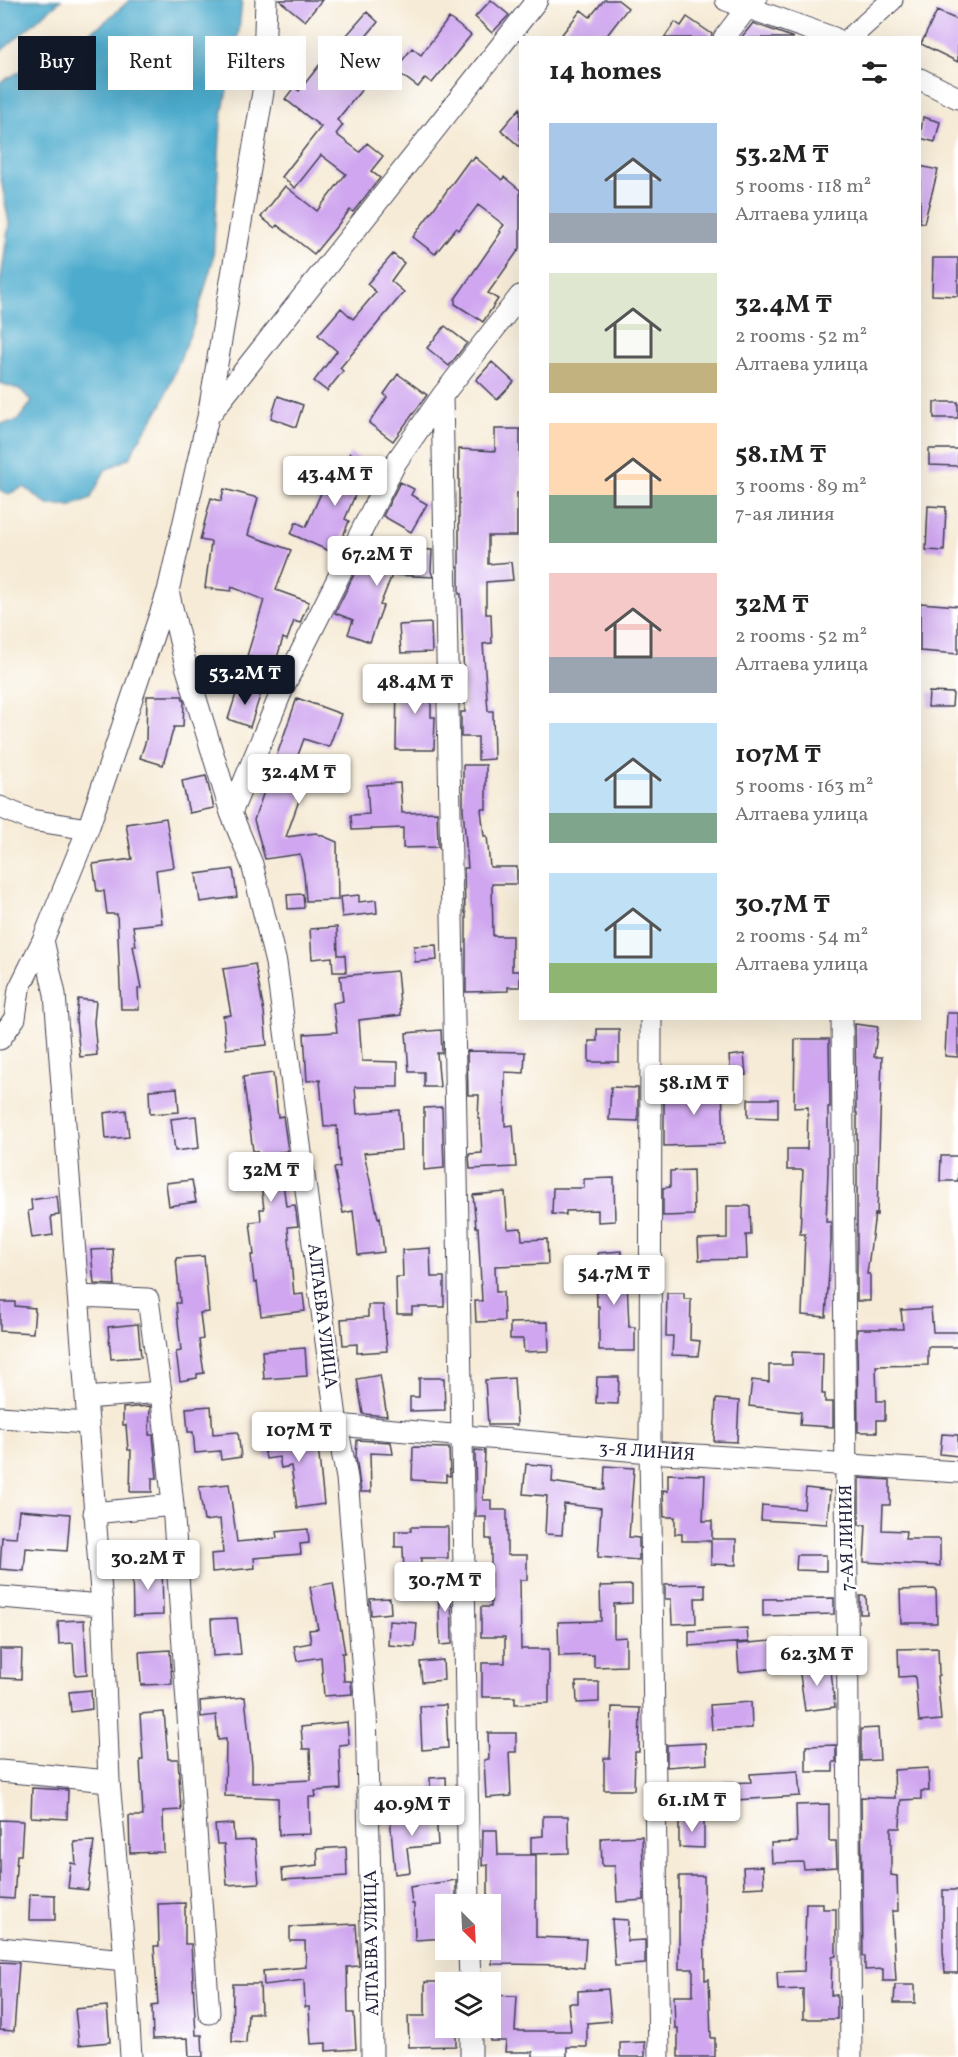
<!DOCTYPE html>
<html lang="en">
<head>
<meta charset="utf-8">
<style>
	:root { --surface:#fff; --page:#f6f6f6; --text:#222; --muted:#767676; --accent:#111827 }
	body { margin:0; font-family:Vollkorn,serif; background:var(--page); color:var(--text); height:100vh; display:flex; flex-direction:column; font-size:22px; white-space:nowrap }
	* { box-sizing:border-box; margin:0 }
	p { font-size:20px; color:var(--muted) }
	.icon { flex:none; width:33px; height:33px; fill:none; stroke:currentColor; stroke-width:2; stroke-linecap:round; stroke-linejoin:round }
	.map { position:relative; flex:1; overflow:hidden }
	.side { position:absolute; left:519px; top:36px; width:402px; height:984px; display:flex; flex-direction:column; background:var(--surface); border-radius:0px; box-shadow:0 6px 24px #0002 }
	.side>* { flex:none }
	.banner { position:absolute; left:18px; top:36px; width:411px; height:54px; display:flex; gap:12px }
	.needle { width:39px; rotate:156deg }
	.controls { position:absolute; left:435px; top:1894px; display:grid; gap:12px }
	.controls a { display:grid; place-items:center; width:66px; height:66px; border-radius:0px; background:var(--surface); box-shadow:0 6px 24px #0002; font-size:30px }
	.price { position:absolute; translate:-50% -51px; padding:0 14px; border-radius:6px; background:#fff; color:#222; font-size:20px; line-height:39px; filter:drop-shadow(0 2px 3px #0008) }
	.price::after { content:''; position:absolute; left:50%; top:36px; width:18px; height:14px; margin-left:-9px; background:inherit; clip-path:polygon(0 0,100% 0,50% 100%) }
	.price.active { background:var(--accent); color:#fff }
	ul { padding:0; list-style:none }
	li { display:flex; align-items:center; gap:18px; height:150px; padding:0 30px }
	li span { display:grid; place-items:center; flex:none; width:168px; height:120px; border-radius:0px; color:#555 }
	li>.icon { margin-inline-start:auto }
	span .icon { width:72px; height:72px; fill:#fffc; stroke-width:1 }
	li b { font-size:26px }
	h2 { display:flex; justify-content:space-between; align-items:center; height:72px; padding:0 30px; font-size:26px }
	.pill { padding:0 21px; border-radius:0px; background:var(--surface); box-shadow:0 6px 24px #0002; font-size:21px; line-height:54px }
	.pill.active { background:var(--accent); color:#fff }
	.map>svg:first-child { display:block }
</style>
</head>
<body>
<div class="map">
<svg width="958" height="2057" viewBox="0 0 958 2057">
	<rect width="100%" height="100%" fill="#fff"/>
	<filter id="ink" filterUnits="userSpaceOnUse"><feTurbulence type="fractalNoise" baseFrequency=".0167" numOctaves="2"/><feDisplacementMap in="SourceGraphic" scale="12" xChannelSelector="R" yChannelSelector="G"/><feConvolveMatrix kernelMatrix="1 2 1 2 8 2 1 2 1" color-interpolation-filters="sRGB"/></filter>
	<filter id="wash" filterUnits="userSpaceOnUse"><feTurbulence type="fractalNoise" baseFrequency=".008" numOctaves="4" result="noise"/><feDisplacementMap in="SourceGraphic" scale="24" xChannelSelector="R" yChannelSelector="G"/><feGaussianBlur stdDeviation="1.35" result="paint"/><feColorMatrix in="noise" values="0 0 0 0 0 0 0 0 0 0 0 0 0 0 0 0 0 1.4 0 .05"/><feComposite in="paint" operator="in"/></filter>
	<g filter="url(#wash)">
		<rect width="100%" height="100%" fill="#f6ebd6"/>
		<path fill="#4eaccd" stroke="#386784" stroke-width="1.5" d="M0,0H61L0,52Z
			M130,0H242L239,31L221,120L213,260L195,322L161,406L135,446L131,457L105,470L91,498L71,506L48,505L24,487L8,494L0,490V424L17,421L32,402L21,390L0,383V285L9,223L0,174V82L55,54L101,25Z"/>
		<g id="blocks">
			<path fill="#cfa6ef" d="M279,0H322L305,21Z
				M491,0L509,15L492,33L475,17Z
				M604,0H618L628,8L605,38H559L581,10L590,17Z
				M937,11L958,20V62L921,44Z
				M367,12L378,22L339,69L363,88L337,120L343,125L336,134L360,152L367,143L383,156L371,171L380,178L353,212L350,210L314,254L277,225L275,228L261,217L285,186L317,211L346,174L321,155L295,188L282,177L321,127L285,99L294,87L299,91L325,58L326,59Z
				M687,17L712,34L711,38H664L675,22L681,26Z
				M449,18L471,35L432,83L425,78L418,87L395,70L412,48L421,55Z
				M753,23L794,38H741Z
				M520,108V147L501,130Z
				M923,117L940,122L935,142L920,138Z
				M475,157L502,180L504,177L520,190V248L488,293L498,299L483,322L455,304V299L501,232L499,231L504,225L478,205L459,230L456,228L435,254L413,237L470,159L472,161Z
				M920,166L938,170L924,223L920,222Z
				M393,254L404,263L391,281L404,292L340,368L343,371L327,391L314,381L337,351L318,335L341,308L353,319L376,292L367,284Z
				M933,258H958V296L932,295Z
				M445,326L467,343L449,366L427,348Z
				M492,362L514,382L497,400L476,380Z
				M398,374L427,395L393,441L369,423L387,397L384,394Z
				M278,396L303,405L296,427L271,418Z
				M934,402H958V418H934Z
				M495,429H520V493H517V536H488V564L511,562L513,580L486,582V614H491L492,643L483,644L488,711H493L494,759L478,760V737H461V712H465L461,594H459V449L495,451Z
				M929,449H958V466L929,465Z
				M350,453L373,466L359,489L358,488L345,519L349,521L336,554L291,534L296,522L306,527L322,491L327,493Z
				M400,482L414,489L411,495L427,504L411,532L383,516Z
				M224,489L258,498L248,535L291,550L276,590L309,602L300,623L294,621L287,640L283,638L275,664L247,656L264,600L232,587L231,591L205,588L211,542L200,540L211,498L221,501Z
				M928,506L946,507L944,551L926,550Z
				M367,548L407,563L408,549L432,550L431,571L433,577L397,575V569L395,575H392L380,605L383,606L370,642L348,634L353,620L335,613Z
				M920,603L958,606V654L920,651Z
				M431,623L432,652L401,653L399,625Z
				M397,678H431V717H435L434,750H396Z
				M239,685L261,693L250,727L228,719Z
				M929,692L953,693L952,707H928Z
				M147,696H182L184,702L183,727H174L163,765L140,758L146,740Z
				M297,698L341,714L329,747L304,739L288,782L296,784L294,790L302,792L286,837L316,833L337,842L338,900L306,901L304,874L300,854L265,859L254,820Z
				M463,765H486V809H481L484,836H487L490,867H517V884H492L493,936H512V971H520V987H508V991L466,992V913H465L464,868H468L463,809Z
				M206,776L214,808L189,813L182,781Z
				M400,783L402,813L437,812L438,847L403,848V828L352,830L351,815L369,814L367,785Z
				M166,818L174,867L156,870L162,923L133,926L136,946H133L141,988L138,989L139,1009H121L117,914H107L104,891H97L93,864L132,859L126,824Z
				M233,869L237,897L200,902L196,874Z
				M303,894L304,908L288,909L287,895Z
				M359,895V902L376,900L377,913L342,917L340,897Z
				M337,927L338,955H345L346,972H333L332,957L312,959L310,929Z
				M436,945L437,960L415,962L414,946Z
				M255,964L264,1012L267,1045L226,1049L223,1016L231,1015L223,969Z
				M397,971L401,1015L359,1020L362,1061L398,1062V1087H355L357,1114L399,1110L401,1150L364,1153L378,1218L380,1217L384,1252L358,1255L353,1211L343,1213L334,1168L340,1167L337,1126L324,1127L320,1080L307,1081L304,1034L337,1032L333,1003L343,1001L340,976Z
				M78,999L96,1001L94,1022L97,1055L80,1057L76,1019Z
				M947,1013H958V1057L945,1056Z
				M855,1024L878,1027L874,1057H882L877,1215L875,1214L867,1274H870V1301H857V1113H856Z
				M597,1029H619V1062H589V1041H597Z
				M441,1030L442,1053H437L440,1087H424V1072H409L406,1033Z
				M795,1039H829L830,1107H828V1171L826,1222H831V1241L826,1317L802,1315L805,1234H800L803,1170H787V1149H807L808,1107L794,1108Z
				M467,1051L525,1052L524,1073L505,1072V1126L513,1125L516,1167L470,1169L469,1154L482,1153L480,1119H478L479,1095H468Z
				M744,1054L746,1075L731,1077L729,1056Z
				M273,1073L278,1117L283,1116L288,1151L279,1152L286,1206L295,1205L298,1226L288,1227L294,1295L303,1294L305,1311L261,1316L257,1282L254,1283L251,1255H254L250,1222L261,1221L260,1209H264L257,1151H253L243,1077Z
				M722,1085L724,1144L664,1146V1087Z
				M611,1087L638,1088V1121L609,1120Z
				M177,1088L179,1112L150,1114L149,1090Z
				M748,1099H778V1118L748,1117Z
				M442,1107L444,1168L424,1170V1108Z
				M126,1110L129,1137L106,1139L104,1113Z
				M196,1116L199,1148L175,1151L171,1119Z
				M941,1156H958V1181H940Z
				M693,1170L694,1215L663,1216V1188L670,1187V1171Z
				M614,1178L615,1221L598,1222V1210L566,1211V1215L552,1214L553,1188H584V1179Z
				M192,1180L196,1202L169,1206L166,1183Z
				M505,1192L508,1229L521,1228L522,1240L547,1239L548,1264L495,1266L496,1292H503L504,1321L476,1322L475,1301H482L478,1227H476L473,1195Z
				M57,1196L59,1215L51,1216L53,1235L32,1238L28,1211L32,1210L31,1200Z
				M727,1206H750L751,1235H746L747,1259L699,1260L698,1239L727,1238Z
				M430,1248L431,1277H444V1307H412V1314H397L396,1277H403L402,1250Z
				M113,1249L115,1285L94,1284L91,1250Z
				M621,1251L623,1279H627L629,1327H635V1351H599V1306H597L596,1280H600L598,1253Z
				M204,1256L209,1312L200,1313L203,1339L199,1340L204,1373L197,1374V1378L180,1381L176,1352L181,1351L176,1303H180L176,1258Z
				M667,1293H684V1299H691L690,1340L700,1341L698,1356L672,1355L673,1336H666Z
				M0,1302H15V1306L35,1308L33,1333L0,1331Z
				M368,1305H383L387,1351L357,1353V1344L343,1345L341,1319L368,1317Z
				M931,1308L933,1332H958V1347H928V1365L876,1366L877,1401H885V1420H877V1432H858L857,1329H903L901,1310Z
				M548,1322L549,1351L524,1352L523,1339H510V1323Z
				M138,1324L141,1357L111,1359L108,1327Z
				M305,1348L307,1376L264,1379L262,1351Z
				M792,1352L823,1353L822,1394H825V1402H833V1427L800,1425L801,1412L749,1406L752,1380L769,1382V1365H792Z
				M380,1375L387,1416L363,1414L357,1379Z
				M597,1377H619L618,1404L596,1403Z
				M419,1378H444L445,1410L410,1411V1397H419Z
				M514,1378L517,1425H488L485,1380Z
				M716,1399L739,1401L737,1442L714,1441Z
				M150,1406L149,1435H153L157,1478H152V1492H130L131,1450H128L126,1425H123V1408Z
				M211,1406L213,1434L238,1432L241,1457L221,1460L220,1451L195,1453L193,1432H188L186,1408Z
				M309,1428V1436L317,1437L324,1504L297,1508L291,1466L281,1468L279,1457L266,1459L262,1436Z
				M942,1434L958,1435V1456L940,1454Z
				M357,1440L391,1442L393,1454L370,1453L371,1492H361L356,1457Z
				M413,1447L449,1448L450,1476L446,1475V1482L412,1480Z
				M475,1450L485,1451L483,1500H491V1510H507V1555H527V1580H520L521,1649H549V1703L515,1704V1697H482V1663H505V1637H481V1607H491V1539H486V1517H476Z
				M526,1464L553,1466L552,1482L604,1490L605,1466L634,1468L629,1537L639,1538V1560L598,1557L601,1508L564,1504L562,1535L545,1534L547,1496L523,1494Z
				M668,1474L705,1475L703,1521H712V1539H736V1565L711,1564V1541H682V1534H675V1517H664L663,1490L668,1491Z
				M859,1478L890,1480V1505H883L882,1530L906,1531L905,1539H940V1566L864,1562L866,1525H859Z
				M229,1484L237,1542L277,1538L276,1532L308,1529L309,1543L300,1544L301,1554L254,1558L255,1568L212,1572L211,1554L223,1553L220,1519L204,1521L199,1487Z
				M806,1488L830,1491L827,1524L761,1520L762,1505L804,1509Z
				M19,1510L70,1514L67,1551L26,1548L24,1571L0,1569L2,1537L16,1538Z
				M411,1527H448V1558H421L420,1574H404L403,1547H395V1531H411Z
				M797,1555H826V1571L796,1570Z
				M162,1566L163,1615L133,1616L132,1567Z
				M438,1582H451L452,1644L440,1645Z
				M333,1583L345,1653H342L344,1681H351L352,1694L324,1696L321,1657L297,1661L294,1646L311,1643L309,1630L318,1629L310,1587Z
				M705,1584V1598H695L696,1623L672,1624L671,1599H665V1585Z
				M632,1585V1603L614,1604V1638L626,1637V1666L594,1667V1655L559,1656L558,1622L601,1621L600,1586Z
				M936,1589L937,1623H901L900,1590Z
				M860,1596H866L867,1614H860Z
				M390,1598L391,1613L371,1615L370,1599Z
				M834,1598V1614L763,1616V1599Z
				M237,1618L241,1654L213,1656L211,1619Z
				M84,1620L87,1674L75,1675L73,1643L59,1644L58,1621Z
				M389,1621L417,1623L415,1647L388,1645Z
				M747,1628L748,1642L689,1646V1631Z
				M795,1639L798,1666L739,1672L737,1644Z
				M938,1648L939,1675L937,1676L941,1720L919,1722L915,1676L899,1677L898,1649Z
				M0,1649H22L21,1679L0,1678Z
				M170,1650L172,1684L141,1685L139,1652Z
				M443,1660L444,1680L422,1682L420,1662Z
				M830,1662L835,1707L805,1711L799,1667Z
				M576,1682H599V1702L577,1703Z
				M91,1690L92,1709L71,1712L69,1692Z
				M245,1697L252,1765V1783L311,1780L310,1749H303L301,1727L347,1722L349,1744L339,1745L341,1789L315,1791L316,1797H309L310,1834L279,1835L278,1798L225,1796L226,1739L218,1740L216,1715L201,1717L200,1701Z
				M751,1702L752,1728L712,1730L710,1705Z
				M446,1705L448,1748L422,1750L420,1706Z
				M612,1707L640,1708L639,1752H635L634,1790H604V1758H610Z
				M164,1712L168,1759H178L181,1810L163,1811L164,1852L130,1853L129,1816H143L140,1760H143L140,1714Z
				M878,1728L880,1760L861,1761V1729Z
				M488,1733H516V1752H509L511,1796L486,1798L484,1760L489,1759Z
				M706,1743L707,1764L667,1767V1745Z
				M836,1745V1762H833V1772H806V1746Z
				M928,1768L929,1791H921V1799L901,1800L900,1828H891V1875L897,1876L898,1911H892L896,1981H883V1969L865,1970V1956H863L861,1797L895,1798L894,1770Z
				M798,1771L800,1796L736,1800V1812L704,1814L702,1784L751,1782L750,1774Z
				M446,1777L447,1803L431,1804L430,1778Z
				M32,1788L68,1790L67,1819L31,1817Z
				M829,1804V1841H836L837,1867L804,1869L803,1862L772,1863L771,1843L797,1842L796,1805Z
				M436,1813L438,1845L407,1848L410,1872L395,1874L390,1817Z
				M543,1816H568L569,1853L531,1854V1837L543,1836Z
				M679,1819H704V1848L679,1847Z
				M0,1820L23,1821L21,1855H17L14,1899L0,1898Z
				M233,1824L234,1841L255,1840L259,1883L227,1885L224,1844H217L215,1825Z
				M483,1830H497L498,1855H536V1937L586,1939L584,1968L567,1966V1965L492,1964V1914H490V1905H488V1865H482Z
				M642,1836L644,1900L617,1902L615,1866H602L601,1838Z
				M94,1841L88,1890L68,1888L71,1863L76,1864L74,1842Z
				M346,1847L347,1876L283,1880L282,1869L318,1865L317,1849Z
				M763,1866L764,1887L744,1888L743,1867Z
				M679,1876H704L705,1980L709,1979L711,2038H715V2057H678V2028H675L674,1996H693V1969H679Z
				M456,1880V1898L446,1899V1938L415,1940L414,1904H412L410,1887Z
				M943,1890H958V1973H945L943,1951Z
				M30,1894L55,1895V1920H29Z
				M185,1903V1944H191L196,2035H202L203,2057H189L188,2038L153,2039L152,2006L158,2005L154,1946H159L158,1904Z
				M806,1903H823V1909H836V1956L832,1957L831,1995H837V2019H803V1989L778,1990L777,1972L804,1971Z
				M612,1919L628,1920L627,1941L645,1940V1964L615,1966Z
				M356,1924L359,1966L347,1967L348,2013H354L356,2049L326,2051V2043L311,2044L309,2007H305L304,1980L264,1985L263,1971L306,1967L305,1941H290V1927Z
				M0,1962L19,1963L14,2031L0,2030Z
				M425,1982H446V2028H456V2046L409,2047L408,2016H425Z
				M233,1984H260L261,2013H248L246,2043L232,2042Z
				M895,1985H915V2003H894Z
				M608,1989L611,2021L587,2023V2047H567V2057H533V2052H505L506,2041H490V1995L517,1996L515,2031H571L568,2003H578V1991Z
				M107,2006L110,2042L79,2045L75,2009Z
				M645,2042V2057H620V2043Z"/>
		</g>
	</g>
	<g filter="url(#ink)">
		<use href="#blocks" fill-opacity="0" stroke="#424052" stroke-width="1.5"/>
		<g fill="none" stroke-linecap="round" stroke-linejoin="round">
			<g stroke="#424052" stroke-width="23">
				<path id="minor" d="M726,0L834,38
					M724,38L747,8L756,0
					M850,38L892,0
					M920,79L958,98
					M442,396L462,1436L469,1905
					M210,414L537,0
					M168,591L186,666L231,813L252,864L276,963L337,1425L347,1478L366,1708L371,1930L372,2057
					M0,807L31,820L88,829
					M231,813L283,688L396,462L442,396L520,296
					M43,940L55,994L102,1605L109,1781L125,1960L131,2057
					M651,1018L650,1452L659,2057
					M842,1018L851,2057
					M0,1039L15,1018L19,989L43,940L88,829L168,591L208,417L263,92L266,0
					M78,1296L148,1299L161,1392
					M86,1398L161,1392L173,1505L94,1513
					M0,1417L87,1423
					M337,1425L650,1452L958,1472
					M173,1505L209,2013
					M0,1597L102,1605
					M0,1771L109,1781
					M0,1948L125,1960
					M469,1950L470,1983
					M471,2028V2057"/>
			</g>
			<use href="#minor" stroke="#fff" stroke-width="21"/>
		</g>
	</g>
	<g text-anchor="middle" stroke-width="5" stroke-linejoin="round" paint-order="stroke">
		<g font-size="18" fill="#22223b" stroke="#fff">
			<text transform="translate(323 1316) rotate(83)" y="6">АЛТАЕВА УЛИЦА</text>
			<text transform="translate(647 1451) rotate(4)" y="6">3-Я ЛИНИЯ</text>
			<text transform="translate(846 1538) rotate(-91)" y="6">7-АЯ ЛИНИЯ</text>
			<text transform="translate(371 1943) rotate(-91)" y="6">АЛТАЕВА УЛИЦА</text>
		</g>
	</g>
</svg>
<div class="controls">
<a><svg class="needle" viewBox="-14 -14 28 28"><path d="M0-13l5 13h-10z" fill="#e53935"/><path d="M0 13l5-13h-10z" fill="#767676"/></svg></a>
<a><svg class="icon" aria-label="layers" viewBox="0 0 24 24"><path d="M12 4l9 5-9 5-9-5zM3 14l9 5 9-5"/></svg></a>
</div>
<b class="price" style="left:335px;top:507px">43.4M ₸</b>
<b class="price" style="left:377px;top:587px">67.2M ₸</b>
<b class="price active" style="left:245px;top:706px">53.2M ₸</b>
<b class="price" style="left:415px;top:715px">48.4M ₸</b>
<b class="price" style="left:299px;top:805px">32.4M ₸</b>
<b class="price" style="left:694px;top:1116px">58.1M ₸</b>
<b class="price" style="left:271px;top:1203px">32M ₸</b>
<b class="price" style="left:614px;top:1306px">54.7M ₸</b>
<b class="price" style="left:299px;top:1463px">107M ₸</b>
<b class="price" style="left:148px;top:1591px">30.2M ₸</b>
<b class="price" style="left:445px;top:1613px">30.7M ₸</b>
<b class="price" style="left:817px;top:1687px">62.3M ₸</b>
<b class="price" style="left:692px;top:1833px">61.1M ₸</b>
<b class="price" style="left:412px;top:1837px">40.9M ₸</b>
<div class="banner">
<a class="pill active">Buy</a>
<a class="pill">Rent</a>
<a class="pill">Filters</a>
<a class="pill">New</a>
</div>
<section class="side">
<h2>14 homes<svg class="icon" aria-label="filters" viewBox="0 0 24 24"><path d="M4 7h16M4 17h16"/><circle cx="9" cy="7" r="2"/><circle cx="15" cy="17" r="2"/></svg></h2>
<ul>
<li><span style="background:linear-gradient(#a9c7e8 75%,#9aa5b1 0)"><svg class="icon" aria-label="home" viewBox="0 0 24 24"><path d="M3 11l9-7 9 7M6 9v11h12V9"/></svg></span><div><b>53.2M ₸</b><p>5 rooms · 118 m²</p><p>Алтаева улица</p></div></li>
<li><span style="background:linear-gradient(#dfe7d0 75%,#c2b280 0)"><svg class="icon" aria-label="home" viewBox="0 0 24 24"><path d="M3 11l9-7 9 7M6 9v11h12V9"/></svg></span><div><b>32.4M ₸</b><p>2 rooms · 52 m²</p><p>Алтаева улица</p></div></li>
<li><span style="background:linear-gradient(#ffd9b3 60%,#7fa58c 0)"><svg class="icon" aria-label="home" viewBox="0 0 24 24"><path d="M3 11l9-7 9 7M6 9v11h12V9"/></svg></span><div><b>58.1M ₸</b><p>3 rooms · 89 m²</p><p>7-ая линия</p></div></li>
<li><span style="background:linear-gradient(#f6c9c9 70%,#9aa5b1 0)"><svg class="icon" aria-label="home" viewBox="0 0 24 24"><path d="M3 11l9-7 9 7M6 9v11h12V9"/></svg></span><div><b>32M ₸</b><p>2 rooms · 52 m²</p><p>Алтаева улица</p></div></li>
<li><span style="background:linear-gradient(#bfe0f5 75%,#7fa58c 0)"><svg class="icon" aria-label="home" viewBox="0 0 24 24"><path d="M3 11l9-7 9 7M6 9v11h12V9"/></svg></span><div><b>107M ₸</b><p>5 rooms · 163 m²</p><p>Алтаева улица</p></div></li>
<li><span style="background:linear-gradient(#bfe0f5 75%,#8fb573 0)"><svg class="icon" aria-label="home" viewBox="0 0 24 24"><path d="M3 11l9-7 9 7M6 9v11h12V9"/></svg></span><div><b>30.7M ₸</b><p>2 rooms · 54 m²</p><p>Алтаева улица</p></div></li>
</ul>
</section>
</div>
</body>
</html>
